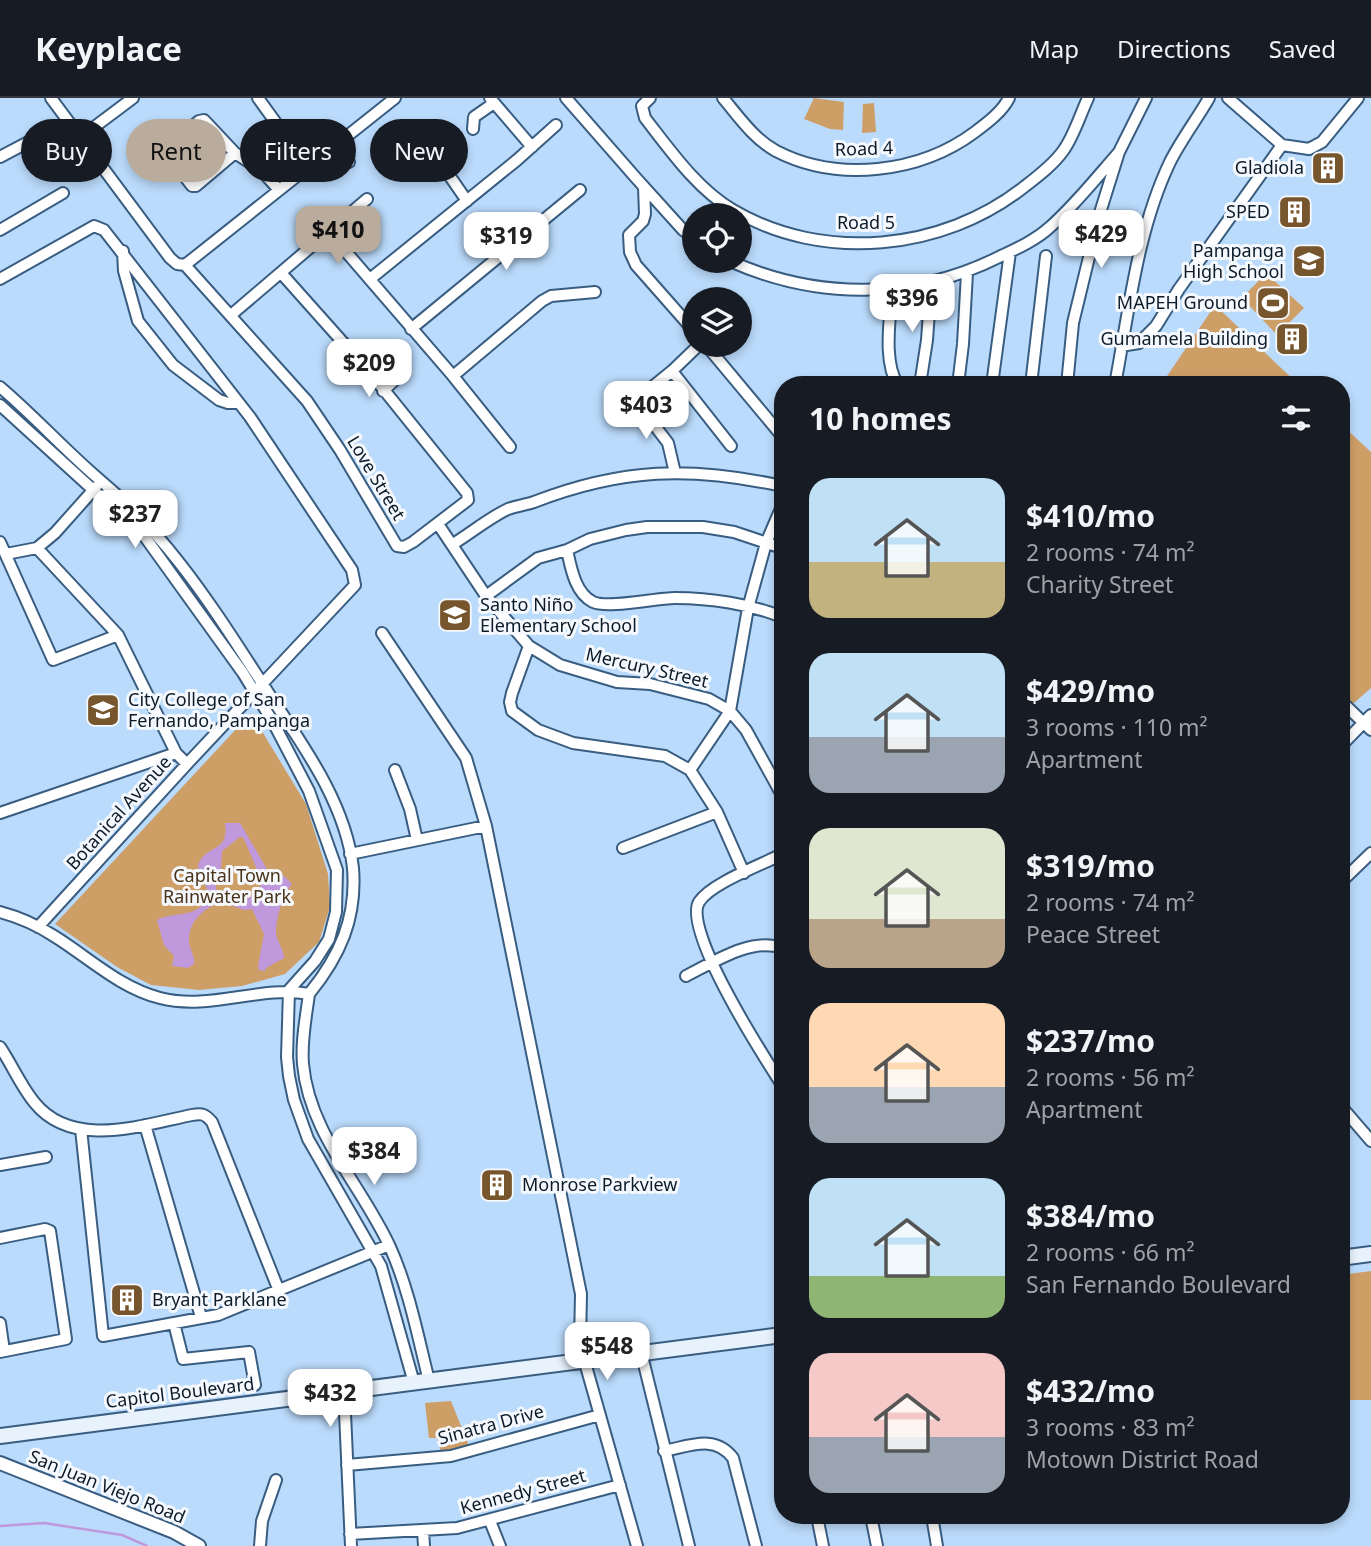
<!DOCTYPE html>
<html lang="en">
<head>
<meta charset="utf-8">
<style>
	:root { --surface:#171b24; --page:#20242c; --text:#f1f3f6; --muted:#9ea1a6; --line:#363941; --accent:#baac9c }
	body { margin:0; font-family:"Noto Sans",sans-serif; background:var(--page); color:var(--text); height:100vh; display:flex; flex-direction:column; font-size:26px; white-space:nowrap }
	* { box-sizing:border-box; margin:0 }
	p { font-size:23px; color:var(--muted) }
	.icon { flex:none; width:38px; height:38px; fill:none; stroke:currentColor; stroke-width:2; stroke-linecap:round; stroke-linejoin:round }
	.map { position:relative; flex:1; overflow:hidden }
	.side { position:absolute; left:774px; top:278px; width:576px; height:1148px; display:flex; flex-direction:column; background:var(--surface); border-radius:28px; box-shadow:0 4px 10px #0003 }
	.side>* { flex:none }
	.banner { position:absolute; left:21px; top:21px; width:648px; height:63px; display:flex; gap:14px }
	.tools { position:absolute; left:682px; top:105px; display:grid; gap:14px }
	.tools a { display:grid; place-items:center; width:70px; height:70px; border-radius:50%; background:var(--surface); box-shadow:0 4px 10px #0003; font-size:35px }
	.price { position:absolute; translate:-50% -60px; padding:0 16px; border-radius:14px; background:#fff; color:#222; font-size:23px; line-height:46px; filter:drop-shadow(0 2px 4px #0008) }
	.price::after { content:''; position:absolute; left:50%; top:42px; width:21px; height:16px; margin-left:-10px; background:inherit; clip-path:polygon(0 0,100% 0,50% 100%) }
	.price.on { background:var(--accent); color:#111 }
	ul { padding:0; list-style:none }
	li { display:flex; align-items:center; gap:21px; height:175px; padding:0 35px }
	li span { display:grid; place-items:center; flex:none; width:196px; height:140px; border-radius:21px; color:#555 }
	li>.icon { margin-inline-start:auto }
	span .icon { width:84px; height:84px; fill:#fffc; stroke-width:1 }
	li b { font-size:30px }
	h2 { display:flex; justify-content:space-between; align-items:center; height:84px; padding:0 35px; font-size:30px }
	.chip { padding:0 24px; border-radius:32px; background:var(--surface); box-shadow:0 4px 10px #0003; font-size:24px; line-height:63px }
	.chip.on { background:var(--accent); color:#111 }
	header { display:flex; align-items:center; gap:42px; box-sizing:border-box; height:98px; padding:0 35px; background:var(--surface); border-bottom:2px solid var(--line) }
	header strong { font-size:33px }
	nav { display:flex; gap:38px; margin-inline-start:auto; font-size:24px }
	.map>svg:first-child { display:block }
</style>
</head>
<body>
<header>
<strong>Keyplace</strong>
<nav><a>Map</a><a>Directions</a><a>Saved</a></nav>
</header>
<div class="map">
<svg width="1371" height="1448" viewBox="0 0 1371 1448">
	<rect width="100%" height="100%" fill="#bbdbfc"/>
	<path fill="#ce9e67" d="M814,0L844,4L843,32L830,31L804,21Z
		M874,5L876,34L862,35L863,6Z
		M1266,175L1304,210L1277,237L1242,200Z
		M1215,207L1299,287H1161Z
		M1341,326L1371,354V590L1347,611L1341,605Z
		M251,615L306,706L328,776L330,809L319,844L285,876L242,888L199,892L151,887L117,869L55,826Z
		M1371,1173V1302H1341V1177Z
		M451,1303L469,1348L441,1354L437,1340H429L425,1305Z"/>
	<path fill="#bf99dc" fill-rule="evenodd" d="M225,725H240L267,771L280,774L292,786C283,796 276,820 276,834C276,843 284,851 284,860L266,870L265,873L259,872L258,868L264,836L252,811L244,812L221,804C204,810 188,824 189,843C189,851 195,857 194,866L188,870L172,868L174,858L164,847L157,822C173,813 195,821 206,802C214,787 190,775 201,761C212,747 229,752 225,725ZM240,739H243C246,746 262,781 261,786C261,790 257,793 255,795C243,808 227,801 216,791V783L221,771L222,753Z"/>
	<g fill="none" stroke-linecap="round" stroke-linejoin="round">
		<path stroke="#bf99dc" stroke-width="2.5" d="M0,1428L44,1425L122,1437L147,1448"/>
		<g stroke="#395d81" stroke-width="14">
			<path id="minor" d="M51,0L170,160L177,166L185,167
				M258,0L308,69
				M490,0L532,49
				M566,0L636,80L683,132L695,140
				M650,0L642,8L645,20C670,52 697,91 733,112C823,165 943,153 1024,89C1037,79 1053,67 1063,53C1074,38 1080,17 1088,0
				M723,0C739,19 754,41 776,53C838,85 920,75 975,34C987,25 1002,14 1009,0
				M1228,0L1282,47
				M473,31L474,19L494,5
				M81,39L133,0
				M337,48L349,64
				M235,55L196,88H192L164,52L199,23L204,22L235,55L260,71L279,92
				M0,59L36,40
				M449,77L467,103
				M644,89L645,116L643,123L629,137L630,154L636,167L695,234
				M0,132L63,95
				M329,134L453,278L510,349
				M123,153L124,173L138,223L173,267L219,302L228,305H239
				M730,163C817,202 913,202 999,159C1016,151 1036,142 1050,129C1075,107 1097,79 1119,54
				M185,167L307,303L340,352L397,448L404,449L413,444L468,402L467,395L372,277L282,176
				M185,167L395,0
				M0,181L94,128L104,132L250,319L352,472L355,487L187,666L38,829
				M370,181L517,62L556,27
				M892,189C891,217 882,263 898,287
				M231,217L367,101
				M411,231L580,92
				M706,247L782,338
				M1121,248L1139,245L1156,228L1179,191L1282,47L1309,51L1322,44L1358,0
				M672,273L731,348
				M453,278L542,203L551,198L595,194
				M920,287L927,242L931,186
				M958,287L963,246L967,175
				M992,287L1010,154
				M1031,287L1046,158
				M1067,287L1073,225L1099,118L1119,54L1146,0
				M1115,287C1129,213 1137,133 1170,64C1181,42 1197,21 1209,0
				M0,289C33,317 61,348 93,376C124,402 153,431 178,463C212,506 241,553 271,599C305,650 346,707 353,770C357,820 340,858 309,896
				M383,293L398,279
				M635,302L668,345L675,375
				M0,307L145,439L243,575L273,624L309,693L337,772L336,814L329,841L315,863L289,892L287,959L289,978L294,1002L308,1041L381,1168L414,1285
				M618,317L672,273L699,247
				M438,426L486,498L529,548L560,567L617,584L650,586L709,601L730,613L746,632L782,697
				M0,444L53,562L118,537
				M453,446C471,435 489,420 508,411C516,408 525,407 534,404C622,370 690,368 782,388
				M37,450L118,537L176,655L187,666
				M567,452C571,470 575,495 593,504C608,511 656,500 675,500C710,500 750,506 782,519
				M6,456L37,450L55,435L96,389
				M486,498L538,460L567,452L590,441L626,432L647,429H703L734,434L782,450
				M382,535L466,660L486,728L581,1196L580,1244L584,1261L637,1448
				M529,548L512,595L510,604L512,613L538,632L573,645L665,658L690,672L717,714L744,775
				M1340,602L1371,632
				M1340,649L1371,617
				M395,672L410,711L417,742
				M690,672L730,613L748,510L766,445L782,408
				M0,715L176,655
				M623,750L717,714
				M350,756L486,728
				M782,756C762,767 711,785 699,804C682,832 764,959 782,987
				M1340,785L1371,755
				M0,814C19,819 37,827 54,838C88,859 120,890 160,900C210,913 260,887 309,896
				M686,878C714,864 751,839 782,850
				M309,896C306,919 301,943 303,966C309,1035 362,1088 390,1149C409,1191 418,1239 429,1283
				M0,949C12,967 21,988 34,1004C72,1052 142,1027 192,1017C202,1015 205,1016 212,1024L279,1193
				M1340,1007L1371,1043
				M145,1027L201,1219
				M81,1031L103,1238L218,1217L389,1147
				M0,1067L46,1059
				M0,1140L45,1131L50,1133L66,1241L0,1254
				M0,1225L4,1253
				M174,1225L183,1261L249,1254L255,1287
				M641,1254L689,1448
				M344,1293L351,1448
				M664,1353C690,1348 715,1336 733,1360L756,1448
				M347,1367L451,1358L600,1317
				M817,1418L823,1448
				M871,1418L877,1448
				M932,1418L937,1448
				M490,1423L500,1448
				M423,1432L424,1448
				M350,1436L457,1430L620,1387
				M260,1448L262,1423L276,1382"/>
		</g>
		<g stroke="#395d81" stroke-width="16">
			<path id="tertiary" d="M0,1365L174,1434L199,1448"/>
		</g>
		<g stroke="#395d81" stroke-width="18">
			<path id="secondary" d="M1340,1160L1371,1156
				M0,1338L782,1237"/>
		</g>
		<use href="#minor" stroke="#fff" stroke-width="10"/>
		<use href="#tertiary" stroke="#fff" stroke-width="12"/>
		<use href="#secondary" stroke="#e7f2fd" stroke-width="14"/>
	</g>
	<defs>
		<g id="building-square" transform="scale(1.75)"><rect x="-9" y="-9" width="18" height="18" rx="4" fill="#77552d" stroke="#f5f9fd"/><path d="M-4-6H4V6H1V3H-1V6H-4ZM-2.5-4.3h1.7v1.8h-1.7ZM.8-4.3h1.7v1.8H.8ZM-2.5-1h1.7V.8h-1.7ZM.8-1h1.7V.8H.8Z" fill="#fff"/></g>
		<g id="school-square" transform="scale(1.75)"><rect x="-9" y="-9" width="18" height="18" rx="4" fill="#77552d" stroke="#f5f9fd"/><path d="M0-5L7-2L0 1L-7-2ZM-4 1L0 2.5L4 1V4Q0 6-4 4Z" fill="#fff"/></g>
		<g id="stadium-square" transform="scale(1.75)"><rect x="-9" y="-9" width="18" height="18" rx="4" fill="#77552d" stroke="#f5f9fd"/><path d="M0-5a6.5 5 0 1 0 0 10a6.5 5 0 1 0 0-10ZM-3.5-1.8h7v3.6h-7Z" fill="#fff"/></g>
		<g id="university-square" transform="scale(1.75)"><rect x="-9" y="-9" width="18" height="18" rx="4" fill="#77552d" stroke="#f5f9fd"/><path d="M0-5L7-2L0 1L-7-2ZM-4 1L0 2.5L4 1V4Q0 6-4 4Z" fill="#fff"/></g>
	</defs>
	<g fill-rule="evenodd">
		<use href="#building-square" x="1328" y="70"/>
		<use href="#building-square" x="1295" y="114"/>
		<use href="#school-square" x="1309" y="163"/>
		<use href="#stadium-square" x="1273" y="205"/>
		<use href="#building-square" x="1292" y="241"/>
		<use href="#school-square" x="455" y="517"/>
		<use href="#university-square" x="103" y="612"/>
		<use href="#building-square" x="497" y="1087"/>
		<use href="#building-square" x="127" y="1202"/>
	</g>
	<g text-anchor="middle" stroke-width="6" stroke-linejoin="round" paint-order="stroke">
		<g font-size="18" fill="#0c1b2a" stroke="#f5f9fd">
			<text transform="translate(864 51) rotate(-2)" y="6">Road 4</text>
			<text x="866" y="131">Road 5</text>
			<text transform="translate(376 380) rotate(59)" y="6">Love Street</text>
			<text transform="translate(647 570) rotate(13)" y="6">Mercury Street</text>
			<text transform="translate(119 715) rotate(-48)" y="6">Botanical Avenue</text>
			<text transform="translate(180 1295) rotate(-7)" y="6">Capitol Boulevard</text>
			<text transform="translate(491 1327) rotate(-15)" y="6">Sinatra Drive</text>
			<text transform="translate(107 1389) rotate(22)" y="6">San Juan Viejo Road</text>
			<text transform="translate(523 1394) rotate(-15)" y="6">Kennedy Street</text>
		</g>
		<g font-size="18" fill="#0c1b2a" stroke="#f5f9fd" text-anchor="end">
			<text x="1304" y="76">Gladiola</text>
			<text x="1270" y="120">SPED</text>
			<text x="1284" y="159">Pampanga<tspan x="1284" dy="21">High School</tspan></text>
			<text x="1248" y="211">MAPEH Ground</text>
			<text x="1268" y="247">Gumamela Building</text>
			<text x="480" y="513" text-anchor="start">Santo Niño<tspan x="480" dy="21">Elementary School</tspan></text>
			<text x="128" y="608" text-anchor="start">City College of San<tspan x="128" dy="21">Fernando, Pampanga</tspan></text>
			<text x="522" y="1093" text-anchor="start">Monrose Parkview</text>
			<text x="152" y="1208" text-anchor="start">Bryant Parklane</text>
		</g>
		<g font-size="18" fill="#4a3318" stroke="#f5f9fd">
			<text x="227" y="784">Capital Town<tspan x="227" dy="21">Rainwater Park</tspan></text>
		</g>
	</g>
</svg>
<div class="tools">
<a><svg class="icon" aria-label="locate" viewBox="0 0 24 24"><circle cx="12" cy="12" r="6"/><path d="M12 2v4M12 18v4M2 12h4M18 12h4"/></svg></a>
<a><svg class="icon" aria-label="layers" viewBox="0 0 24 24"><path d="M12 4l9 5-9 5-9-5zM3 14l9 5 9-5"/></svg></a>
</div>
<b class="price on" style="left:338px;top:168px">$410</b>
<b class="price" style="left:1101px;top:172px">$429</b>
<b class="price" style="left:506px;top:174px">$319</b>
<b class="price" style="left:912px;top:236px">$396</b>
<b class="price" style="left:369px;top:301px">$209</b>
<b class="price" style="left:646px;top:343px">$403</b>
<b class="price" style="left:135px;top:452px">$237</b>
<b class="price" style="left:374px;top:1089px">$384</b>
<b class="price" style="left:607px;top:1284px">$548</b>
<b class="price" style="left:330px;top:1331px">$432</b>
<div class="banner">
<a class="chip">Buy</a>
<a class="chip on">Rent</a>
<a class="chip">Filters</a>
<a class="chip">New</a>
</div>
<section class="side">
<h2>10 homes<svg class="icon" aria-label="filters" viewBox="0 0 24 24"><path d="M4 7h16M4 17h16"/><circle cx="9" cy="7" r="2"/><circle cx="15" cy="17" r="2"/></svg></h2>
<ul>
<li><span style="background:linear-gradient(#bfe0f5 60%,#c2b280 0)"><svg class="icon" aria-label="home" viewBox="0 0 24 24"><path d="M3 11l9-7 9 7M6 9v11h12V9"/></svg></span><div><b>$410/mo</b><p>2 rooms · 74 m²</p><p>Charity Street</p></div></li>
<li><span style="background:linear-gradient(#bfe0f5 60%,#9aa5b1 0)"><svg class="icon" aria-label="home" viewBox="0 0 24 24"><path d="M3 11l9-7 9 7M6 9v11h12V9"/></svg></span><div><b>$429/mo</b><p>3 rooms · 110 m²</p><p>Apartment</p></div></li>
<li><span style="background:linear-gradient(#dfe7d0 65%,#b9a48a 0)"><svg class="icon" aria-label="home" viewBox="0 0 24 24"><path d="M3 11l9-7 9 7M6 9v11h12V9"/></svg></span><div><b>$319/mo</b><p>2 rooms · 74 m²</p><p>Peace Street</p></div></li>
<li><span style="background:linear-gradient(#ffd9b3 60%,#9aa5b1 0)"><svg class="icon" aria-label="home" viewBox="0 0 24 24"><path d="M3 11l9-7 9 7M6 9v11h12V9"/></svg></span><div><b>$237/mo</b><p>2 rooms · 56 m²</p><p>Apartment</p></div></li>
<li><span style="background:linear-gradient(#bfe0f5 70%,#8fb573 0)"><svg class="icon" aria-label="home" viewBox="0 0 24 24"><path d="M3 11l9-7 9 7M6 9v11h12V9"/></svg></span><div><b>$384/mo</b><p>2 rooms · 66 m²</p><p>San Fernando Boulevard</p></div></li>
<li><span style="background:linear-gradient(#f6c9c9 60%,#9aa5b1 0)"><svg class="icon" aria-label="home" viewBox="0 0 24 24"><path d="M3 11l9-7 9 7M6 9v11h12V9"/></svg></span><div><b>$432/mo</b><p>3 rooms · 83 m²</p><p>Motown District Road</p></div></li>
</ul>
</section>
</div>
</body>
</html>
